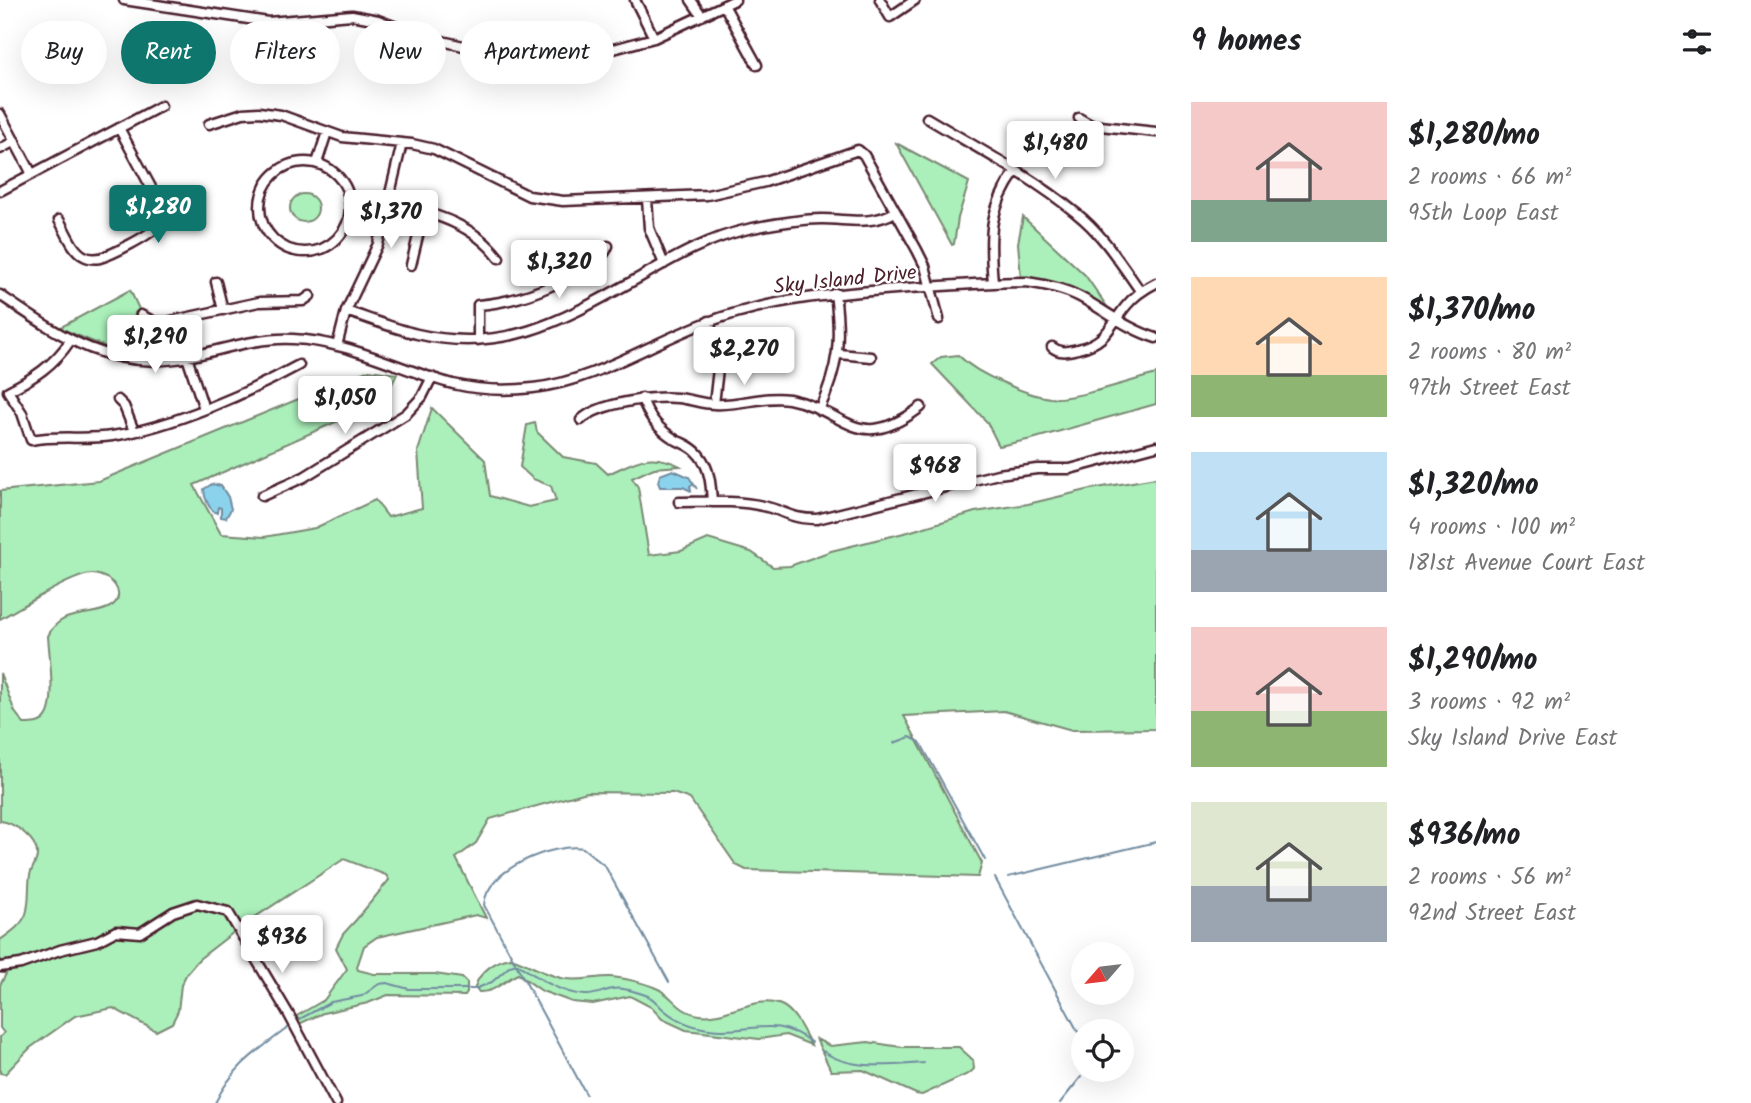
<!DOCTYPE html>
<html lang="en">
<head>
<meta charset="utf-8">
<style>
	:root { --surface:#fff; --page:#f6f6f6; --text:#202124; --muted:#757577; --accent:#0f766e }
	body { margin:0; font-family:Kalam,sans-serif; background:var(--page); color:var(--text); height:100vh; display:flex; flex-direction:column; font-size:26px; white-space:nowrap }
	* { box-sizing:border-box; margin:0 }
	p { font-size:23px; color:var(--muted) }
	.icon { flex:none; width:38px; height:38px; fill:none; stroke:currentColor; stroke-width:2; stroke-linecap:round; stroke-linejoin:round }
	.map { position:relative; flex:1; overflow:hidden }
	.details { display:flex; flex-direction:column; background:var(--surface); width:595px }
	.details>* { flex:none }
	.banner { position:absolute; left:21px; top:21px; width:665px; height:63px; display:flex; gap:14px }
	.needle { width:46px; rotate:242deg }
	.tools { position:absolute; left:1071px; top:942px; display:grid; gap:14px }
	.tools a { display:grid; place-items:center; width:63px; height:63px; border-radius:50%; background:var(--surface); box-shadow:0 7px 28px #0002; font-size:35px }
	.price { position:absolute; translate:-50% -60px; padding:0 16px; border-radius:7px; background:#fff; color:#222; font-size:23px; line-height:46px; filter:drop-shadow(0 2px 4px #0008) }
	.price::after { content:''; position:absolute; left:50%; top:42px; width:21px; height:16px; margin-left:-10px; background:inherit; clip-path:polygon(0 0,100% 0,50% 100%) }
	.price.on { background:var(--accent); color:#fff }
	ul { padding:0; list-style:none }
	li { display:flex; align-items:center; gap:21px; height:175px; padding:0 35px }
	li span { display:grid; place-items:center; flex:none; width:196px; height:140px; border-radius:0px; color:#555 }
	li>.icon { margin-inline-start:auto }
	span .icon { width:84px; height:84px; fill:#fffc; stroke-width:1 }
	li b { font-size:30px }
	h2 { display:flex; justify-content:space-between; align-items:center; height:84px; padding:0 35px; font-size:30px }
	.tag { padding:0 24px; border-radius:32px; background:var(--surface); box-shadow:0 7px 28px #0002; font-size:24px; line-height:63px }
	.tag.on { background:var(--accent); color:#fff }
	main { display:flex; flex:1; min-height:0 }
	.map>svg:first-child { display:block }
</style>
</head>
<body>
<main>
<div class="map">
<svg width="1156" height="1103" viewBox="0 0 1156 1103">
	<rect width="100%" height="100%" fill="#fff"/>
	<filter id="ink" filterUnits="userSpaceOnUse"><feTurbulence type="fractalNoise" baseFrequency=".0143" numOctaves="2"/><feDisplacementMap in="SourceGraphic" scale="14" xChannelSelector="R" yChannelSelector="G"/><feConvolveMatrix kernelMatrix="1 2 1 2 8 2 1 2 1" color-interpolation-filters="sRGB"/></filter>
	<g filter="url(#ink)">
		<path fill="#abf0bb" stroke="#7a8873" stroke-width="2" d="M896,143L969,182L958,218L954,244L952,245Z
			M290 208a14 14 0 1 1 28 0a14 14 0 1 1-28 0Z
			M1023,217L1085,275L1108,308L1065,285L1021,278L1018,243Z
			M130,290L139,309L135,313L134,325L116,351L59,328Z
			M958,355C971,368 986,376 1004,383C1019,390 1034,396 1050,398C1074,400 1130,381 1156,374V404L1032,439L999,446L987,422L932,364L941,357Z
			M369,370L397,374L390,388L340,420L194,485L221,534L264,537L315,528L375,500L388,517L422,508L418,451L432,408L485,460L490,496L529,507L556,501L551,486L533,479L520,467L527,425L535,423L537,432L563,457L596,463L608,474C637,461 650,451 680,466L654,468L632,478L638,487L649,555L681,551L708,539L751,552L773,567L790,566L831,551L908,532L975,512L1028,504L1091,489L1156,478V729L1072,730L1004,711L904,716L982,863L978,877L746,870L736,865L690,799L673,793L587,792L490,819L476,843L456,858L486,918L476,915L377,937L364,946L357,967L358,970L374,974H435L462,978L467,983V993L465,996L388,995L368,1003L323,1013L299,1024L295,1017L324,1000L347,969L336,948L343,934L356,920L389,880L386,875L344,859L243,925L199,959L187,973L181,985L178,1011L172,1023L156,1031L113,1008L75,1016L30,1048L5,1074L0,1073V1037L4,1033L0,1028V985L6,974L0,972V940C10,933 22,925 26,914C30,902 28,887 30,875C31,868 37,863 37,855C38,840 14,822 0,821V673L15,712L24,724C32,724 40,724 45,718C57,706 49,654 48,636C60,609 87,618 108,608C123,601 120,587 108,579C105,577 96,574 93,574C75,573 18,609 0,619V491L99,481Z
			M511,958C530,964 546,976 566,979C580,981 595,977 609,977C620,977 645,983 656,988C673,994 676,1012 700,1015C728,1019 756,993 783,1006C796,1013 804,1033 811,1045L786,1035L759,1039L686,1030L662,1019L651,1007L630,996L593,1004L572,1002L542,991L518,974C504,980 495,993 479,992L475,987C479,972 496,960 511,958Z
			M816,1039L830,1046L868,1042L901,1047H959L973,1060L974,1069L970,1073L922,1095L916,1094L863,1070L831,1071Z"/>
		<path fill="#8bd3ec" stroke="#718b9f" stroke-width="2" d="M673,470L689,477L697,489L693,484L690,486L691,491L683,487H660L658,482L660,475Z
			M212,484L221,486L228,497L231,509L226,518L221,517V508L218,507L217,513C209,510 204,498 204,489Z"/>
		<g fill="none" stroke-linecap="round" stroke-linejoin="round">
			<path stroke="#718b9f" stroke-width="2" d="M894,743L910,737L920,742L985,860
				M1008,877L1156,842
				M995,878L1083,1041
				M298,1020L331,1002L362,996L379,984L387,983L409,989H475L492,982L510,966L517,964C537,977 561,994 585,995C594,996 603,991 612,989C623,987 637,992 648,996C656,1000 658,1005 664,1010C676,1020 693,1027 709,1029C750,1035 773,1013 812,1043
				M823,1051C849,1071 893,1065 924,1063
				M586,1094L484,905C486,869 553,843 583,848L605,866L669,982
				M215,1103C234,1065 256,1052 289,1027
				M1060,1103L1081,1077"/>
			<g stroke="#4a1f2b" stroke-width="13">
				<path id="minor" d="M124,0L268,22L352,15L378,20L421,36L514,58L610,50L628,45L654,38L735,0
					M635,0L654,38
					M691,0L702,16
					M880,0L890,17L915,0
					M724,5L757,65
					M0,114L32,174
					M927,118C977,148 1031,176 1076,213C1103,234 1121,264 1141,292
					M1079,118L1091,125L1156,132
					M209,124L243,113L259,112L281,115L342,137L412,144L434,149L529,196L563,201L707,195L765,182L858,150L864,155L917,250L925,266L939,319
					M0,149L15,141
					M260 207a45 45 0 1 1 90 0a45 45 0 1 1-90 0Z
					M317,163L327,132
					M0,191L161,106
					M647,199L649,228L664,264
					M389,202C430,213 472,222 499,258
					M59,220C66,231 72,250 84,256C89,259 94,259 100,258C111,255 151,235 157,226C161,219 161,212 160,204L119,128
					M411,265L424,211
					M216,282L223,310
					M993,282C989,238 988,209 1016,171
					M0,295C59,335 111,373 187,357C222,350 257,337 293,339C348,341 400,370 453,384C479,390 506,391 533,388C595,381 650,343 708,322C773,298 841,293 909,288C949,286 988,282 1027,282C1045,285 1063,288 1080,297C1106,311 1127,329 1156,338
					M346,311C370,319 393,328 417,334C508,355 566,318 642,276C677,256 709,238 748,229C772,224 798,219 822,219C848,219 871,226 895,212
					M141,315L155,322H166L259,302L303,301L310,296
					M180,320L187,357L204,409
					M709,321L719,360L714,404
					M478,340V305C516,302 548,290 581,270C593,263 603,259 608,246
					M70,341C54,365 34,378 8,391L22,413L31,440C58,435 85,440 112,436C172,427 246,394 299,365
					M337,346L346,311L378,244L402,143
					M1052,347C1061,354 1068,351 1078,349C1108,341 1108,328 1126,306C1134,296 1144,289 1156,283
					M839,354L871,357
					M719,360L767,354
					M642,398C648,417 659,430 676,440C684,444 693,447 699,455C710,468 711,485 712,502
					M118,400L124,406L134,431
					M819,410C839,367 841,340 835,293
					M581,420C598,403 654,396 678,398C690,399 702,404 714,404C739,406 763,395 789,399C847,410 856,456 921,407
					M262,496L304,477L406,414L422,397L432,377
					M679,502C706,502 737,500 763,506C786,511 790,519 817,519L998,474L1037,469H1070L1156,446
					M0,967L21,964L60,950L97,941L116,931L140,933L173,912L197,904L228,912L288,1013L336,1103"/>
			</g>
			<use href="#minor" stroke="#fff" stroke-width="8"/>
		</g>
	</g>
	<g text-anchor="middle" stroke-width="5" stroke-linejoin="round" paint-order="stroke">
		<g font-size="21" fill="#4a1f2b" stroke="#fff">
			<text transform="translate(845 279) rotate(-6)" y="7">Sky Island Drive</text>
		</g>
	</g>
</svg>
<div class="tools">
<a><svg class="needle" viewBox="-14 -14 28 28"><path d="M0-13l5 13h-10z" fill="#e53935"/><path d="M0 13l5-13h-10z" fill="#757577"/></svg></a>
<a><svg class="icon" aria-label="locate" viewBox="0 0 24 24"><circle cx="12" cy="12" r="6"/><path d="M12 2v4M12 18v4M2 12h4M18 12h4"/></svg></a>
</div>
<b class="price" style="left:1055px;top:181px">$1,480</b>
<b class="price on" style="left:158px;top:245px">$1,280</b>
<b class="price" style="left:391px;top:250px">$1,370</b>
<b class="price" style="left:559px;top:300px">$1,320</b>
<b class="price" style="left:155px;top:375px">$1,290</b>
<b class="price" style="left:744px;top:387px">$2,270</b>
<b class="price" style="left:345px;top:436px">$1,050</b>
<b class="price" style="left:935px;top:504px">$968</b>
<b class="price" style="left:282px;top:975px">$936</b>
<div class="banner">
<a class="tag">Buy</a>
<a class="tag on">Rent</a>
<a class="tag">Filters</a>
<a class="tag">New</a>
<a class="tag">Apartment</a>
</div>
</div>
<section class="details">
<h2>9 homes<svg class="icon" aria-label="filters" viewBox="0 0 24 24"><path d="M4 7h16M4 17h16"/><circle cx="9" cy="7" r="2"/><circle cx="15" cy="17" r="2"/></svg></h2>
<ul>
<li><span style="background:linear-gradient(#f6c9c9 70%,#7fa58c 0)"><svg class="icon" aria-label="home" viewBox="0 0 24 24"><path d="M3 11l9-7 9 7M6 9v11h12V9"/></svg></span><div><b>$1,280/mo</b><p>2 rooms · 66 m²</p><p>95th Loop East</p></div></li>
<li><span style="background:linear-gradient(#ffd9b3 70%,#8fb573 0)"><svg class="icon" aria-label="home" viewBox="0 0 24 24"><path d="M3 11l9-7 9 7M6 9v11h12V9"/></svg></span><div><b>$1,370/mo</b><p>2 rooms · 80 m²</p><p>97th Street East</p></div></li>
<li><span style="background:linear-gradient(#bfe0f5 70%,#9aa5b1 0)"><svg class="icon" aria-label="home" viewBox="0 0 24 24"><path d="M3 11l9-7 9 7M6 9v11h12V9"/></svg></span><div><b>$1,320/mo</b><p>4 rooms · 100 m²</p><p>181st Avenue Court East</p></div></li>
<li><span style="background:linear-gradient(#f6c9c9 60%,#8fb573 0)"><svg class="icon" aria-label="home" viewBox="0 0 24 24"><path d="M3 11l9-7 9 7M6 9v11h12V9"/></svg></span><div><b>$1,290/mo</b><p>3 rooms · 92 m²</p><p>Sky Island Drive East</p></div></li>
<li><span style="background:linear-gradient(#dfe7d0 60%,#9aa5b1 0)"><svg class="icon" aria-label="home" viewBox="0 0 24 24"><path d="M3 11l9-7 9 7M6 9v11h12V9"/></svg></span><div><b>$936/mo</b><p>2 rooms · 56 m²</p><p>92nd Street East</p></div></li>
</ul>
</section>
</main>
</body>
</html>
